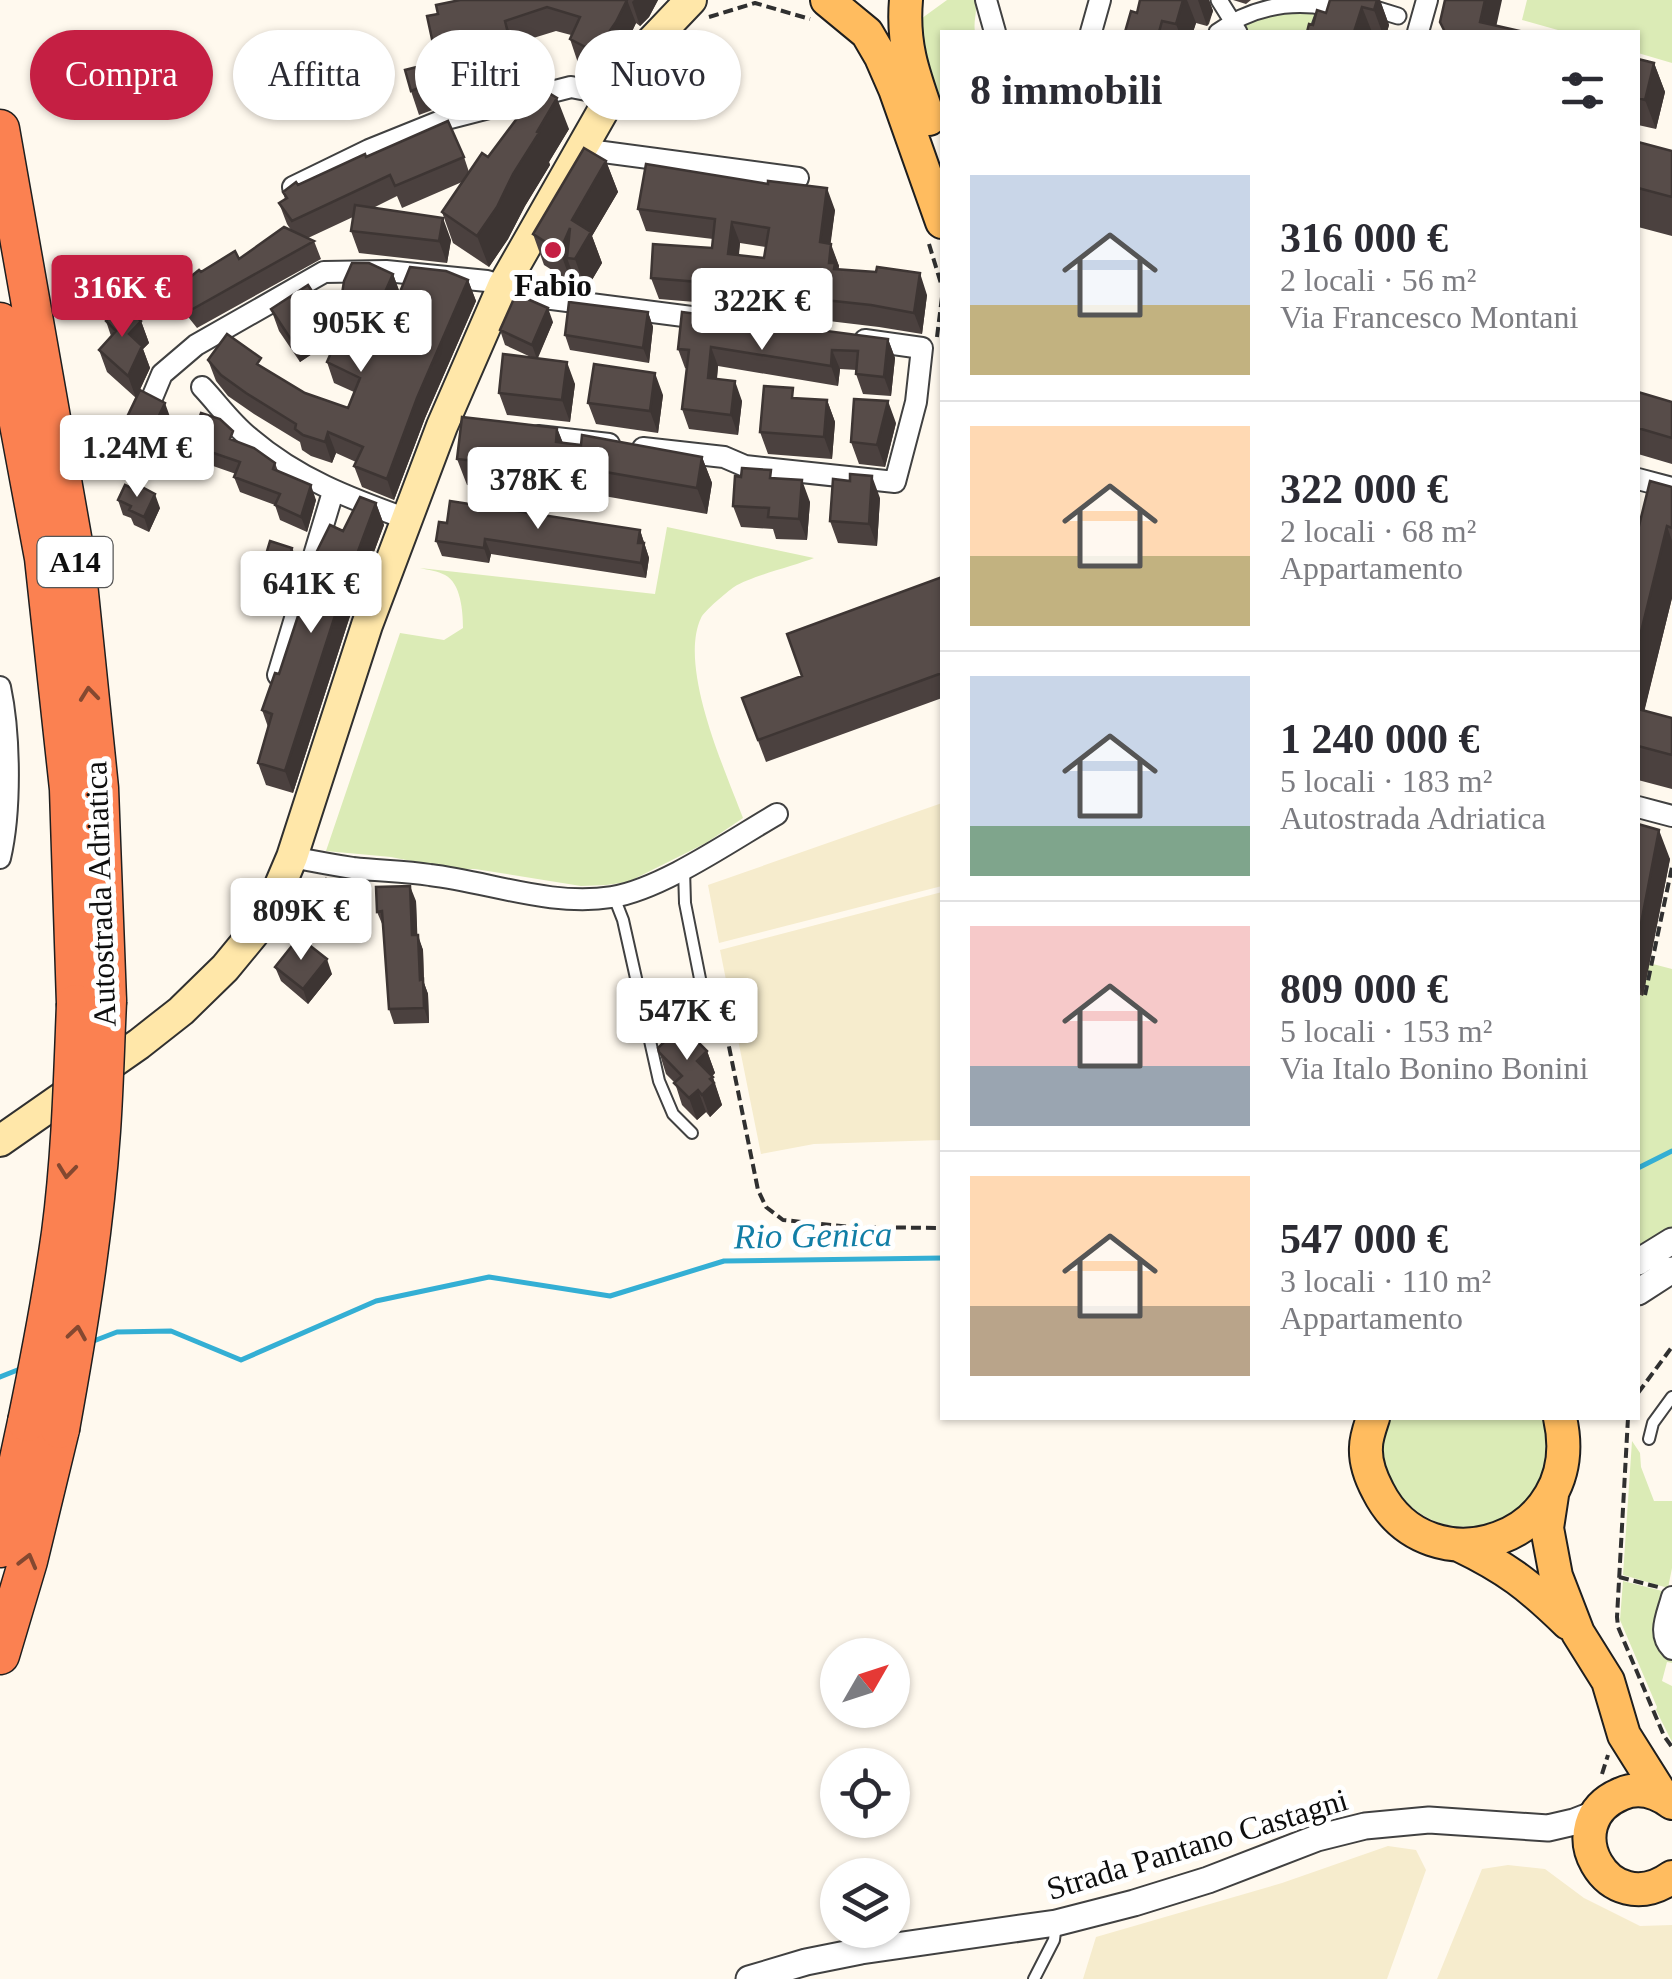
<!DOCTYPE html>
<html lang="it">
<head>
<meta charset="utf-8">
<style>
	:root { --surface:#fff; --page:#f7f7f7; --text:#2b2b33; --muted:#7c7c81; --line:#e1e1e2; --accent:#c51f43 }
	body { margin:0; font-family:"Times New Roman",serif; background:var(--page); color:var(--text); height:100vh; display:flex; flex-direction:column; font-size:38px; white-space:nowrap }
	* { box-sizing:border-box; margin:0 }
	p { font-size:32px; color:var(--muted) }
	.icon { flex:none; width:55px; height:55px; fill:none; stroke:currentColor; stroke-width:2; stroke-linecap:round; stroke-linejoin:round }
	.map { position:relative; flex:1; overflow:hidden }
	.panel { position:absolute; left:940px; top:30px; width:700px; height:1390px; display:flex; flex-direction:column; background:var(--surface); border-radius:0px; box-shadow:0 2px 8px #0004 }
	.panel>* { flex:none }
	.banner { position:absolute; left:30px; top:30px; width:760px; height:90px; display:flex; gap:20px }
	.needle { width:65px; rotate:51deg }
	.controls { position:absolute; left:820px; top:1638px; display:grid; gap:20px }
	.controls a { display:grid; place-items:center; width:90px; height:90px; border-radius:50%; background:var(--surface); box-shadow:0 2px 8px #0004; font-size:50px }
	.price { position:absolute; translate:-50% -85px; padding:0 22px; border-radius:10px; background:#fff; color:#222; font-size:32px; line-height:65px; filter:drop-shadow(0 2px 5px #0008) }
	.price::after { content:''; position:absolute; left:50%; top:60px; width:30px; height:22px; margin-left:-15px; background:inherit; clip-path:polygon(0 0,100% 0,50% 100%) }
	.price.selected { background:var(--accent); color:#fff }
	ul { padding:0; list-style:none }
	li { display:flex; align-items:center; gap:30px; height:250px; padding:0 30px }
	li+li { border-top:2px solid var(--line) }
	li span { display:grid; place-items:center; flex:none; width:280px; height:200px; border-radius:0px; color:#555 }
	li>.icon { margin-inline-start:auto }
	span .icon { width:120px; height:120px; fill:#fffc; stroke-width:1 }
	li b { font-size:42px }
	h2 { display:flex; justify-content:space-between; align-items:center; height:120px; padding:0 30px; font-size:42px }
	.pill { padding:0 35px; border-radius:45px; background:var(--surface); box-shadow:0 2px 8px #0004; font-size:35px; line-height:90px }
	.pill.selected { background:var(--accent); color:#fff }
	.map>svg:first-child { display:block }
</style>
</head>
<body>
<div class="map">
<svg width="1672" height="1979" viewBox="0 0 1672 1979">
	<rect width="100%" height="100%" fill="#fff9ee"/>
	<path fill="#f6eccd" d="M942,803V886L719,943L708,885Z
		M942,892V1140L814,1144L761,1154L720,950Z
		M1388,1846L1416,1850L1426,1870L1387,1979H1083L1096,1937L1282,1883Z
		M1508,1865L1545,1869L1584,1898L1640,1926L1672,1925V1979H1437L1482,1869Z"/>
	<path fill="#dbebb6" d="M947,0H975C978,12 973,20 975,32H942V117L918,61V21Z
		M1527,0H1672V63L1638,53V32H1565L1522,20Z
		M1323,9L1315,32H1243L1236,22L1253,14Z
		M667,527L814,558C794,566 751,576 734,587C727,592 704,611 701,618C678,667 725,770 743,818L706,843L628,882L606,885L581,886L475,869H452L391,857L326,851L400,633L444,640L463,628C463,612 461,583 445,575C438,571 428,570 420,568L655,594Z
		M1649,963L1672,969V1229L1638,1247V995H1643Z
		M1387,1418H1542C1545,1430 1548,1442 1546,1455C1537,1531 1439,1553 1397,1490C1388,1477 1383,1464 1382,1448C1382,1438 1385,1427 1387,1418Z
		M1632,1441L1640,1453L1641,1467L1654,1501H1672V1568L1668,1588L1623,1575Z
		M1623,1581L1670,1593L1672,1663L1667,1662L1662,1681L1672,1686V1742L1656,1710L1657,1707L1620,1620Z"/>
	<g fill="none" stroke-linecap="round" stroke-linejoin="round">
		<path stroke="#34afd4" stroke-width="5" d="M1638,1168L1672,1151
			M91,1342L117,1332L171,1331L241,1360L376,1301L489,1277L610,1296L724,1261L942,1258
			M0,1377L20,1369"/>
		<g stroke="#414141" stroke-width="14">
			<path id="service" d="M684,869L685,903L708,1019
				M614,897L623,920L659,1081L673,1114L692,1133
				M1649,1439L1653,1423L1672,1397
				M1034,1979L1054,1940L1056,1924"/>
		</g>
		<g stroke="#414141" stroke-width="19">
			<path id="pedestrian" d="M1219,0L1239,32
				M1346,0L1398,16
				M1217,32C1249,9 1287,0 1327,7L1318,32"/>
		</g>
		<g stroke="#414141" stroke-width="24">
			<path id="minor" d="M986,0L995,32
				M1091,32L1100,0
				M1418,32L1427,0
				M581,149L798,178
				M293,187L369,150L446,119L571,87L612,95
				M202,387C218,404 232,424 250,438C298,479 349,498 407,519
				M152,398L162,374L196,345L324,272L386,271L487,281L503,286L513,294L707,319
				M538,436L609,444
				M643,448L724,457L745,466L895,482L916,402L922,348L865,340
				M1638,479L1672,488
				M278,675L333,492
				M0,687C10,734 11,811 0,858
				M1638,807L1672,816
				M292,857C312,861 333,865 353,868C378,871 404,871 430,875C489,882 552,907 612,897C662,889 732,840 777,814
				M1672,1597C1667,1616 1657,1634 1672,1649"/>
		</g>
		<g stroke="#414141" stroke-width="29">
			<path id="tertiary" d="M1638,1262L1672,1241
				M1638,1292L1672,1270
				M749,1979L806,1962L861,1951L1056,1923L1134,1903L1208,1880L1317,1838L1365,1826L1429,1820L1548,1828L1574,1822L1597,1813"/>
		</g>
		<g stroke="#303030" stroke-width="34">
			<path id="secondary" d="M0,1141L139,1044L181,1011L225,968L253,934L275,897L292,857L367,625L442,426L503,286L612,95L651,42L691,0"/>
		</g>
		<g stroke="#1f1f1f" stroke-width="36">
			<path id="primary" d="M827,0L867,33L881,57L895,89L942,222
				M906,0C902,46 914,76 929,119
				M1373,1418C1370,1427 1366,1438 1366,1447C1365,1463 1371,1478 1378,1491C1429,1592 1588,1540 1560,1418
				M1552,1495L1547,1528L1556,1576L1578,1633L1608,1681L1624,1735L1663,1797
				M1459,1545C1507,1568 1530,1586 1568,1623
				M1672,1803C1657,1792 1639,1786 1621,1794C1553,1822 1607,1924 1672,1877"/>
		</g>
		<g stroke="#1f1f1f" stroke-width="41">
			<path id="motorway" d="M0,129L75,554L99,788L107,1001
				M0,322L44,558L69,789L76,1004
				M0,1548L27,1422
				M0,1655L28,1561L60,1429"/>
		</g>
		<path stroke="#303030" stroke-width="4" stroke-dasharray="10 5" stroke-linecap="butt" d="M709,17L755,3L810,19
			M929,244L942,287
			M937,337L942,297
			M1645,995L1672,867
			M723,1017L758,1190L766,1207L783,1220L851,1227L942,1228
			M1638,1393L1672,1347
			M1628,1418L1617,1617L1618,1627L1664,1736L1672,1747
			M1619,1577L1658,1587
			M1602,1774L1608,1755"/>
		<use href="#service" stroke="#fff" stroke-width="10"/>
		<use href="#pedestrian" stroke="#fff" stroke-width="15"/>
		<use href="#minor" stroke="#fff" stroke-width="20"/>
		<use href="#tertiary" stroke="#fff" stroke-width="25"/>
		<use href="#secondary" stroke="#ffe7a9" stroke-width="30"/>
		<use href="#primary" stroke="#ffbc5f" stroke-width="32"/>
		<use href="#motorway" stroke="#fb8151" stroke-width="38"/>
		<g stroke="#1f1f1f" stroke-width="41" stroke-linecap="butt">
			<path id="motorway-bridge" d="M27,1422C40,1359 52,1297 61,1233C71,1157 73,1081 76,1004
				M60,1429C78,1330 94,1231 101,1131C104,1088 105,1044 107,1001"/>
		</g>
		<use href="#motorway-bridge" stroke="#fb8151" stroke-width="38"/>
	</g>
	<path fill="#4b413f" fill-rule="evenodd" d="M460,0H658L649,17L640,26L636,23L625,46L603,75L578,63L570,39L571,35L556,31L514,44L524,85L443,106L419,115L411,91L437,62L438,14Z
		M1140,0H1209L1213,11L1209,24L1207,26L1196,23L1193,32H1125L1137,13Z
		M1233,0H1251L1246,4Z
		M1330,0H1380L1389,25L1387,32H1307L1326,13Z
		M1638,59L1654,63L1665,92L1656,129L1638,125Z
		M515,115L569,129L549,162L550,165L525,206L508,239L489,267L453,243L442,212L462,182L402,208L397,196L373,208L451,240L447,263L359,253L351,231L353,217L308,238L314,241L321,259L197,328L181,308L174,290L201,272L239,259L291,230L287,224L279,203L285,199L283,192L366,157H464L469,172L488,157L516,119Z
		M1638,142L1672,151V236L1638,227Z
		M606,161L618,192L592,236L602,263L586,290L578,289L574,277L571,282L544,265L533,234Z
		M638,209L835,210L830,244L839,266L838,270L927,295L922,334L879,327L795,317L707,303L659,299L651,278L712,248L713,239L646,231ZM740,243L766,247L764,258L739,255Z
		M393,274L401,296L385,332L362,322L361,319L350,316L342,294Z
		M468,280L476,301L425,418L394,500L362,487L354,466L356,462L336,453L332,463L311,456L302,450L300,442L254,414L228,396L216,381L208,360L265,369L305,393L348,408L354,392L334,383L327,362L384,350L398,336L410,313H408L400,292Z
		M271,309L328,316L336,338L300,362L279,331Z
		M648,312L653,327L649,363L570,350L565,335Z
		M106,321H141L149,343L143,349L150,368L136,398L107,372L99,350L111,336Z
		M553,322L538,358L575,384L570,422L507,415L499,393L533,358L505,345L500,330Z
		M888,339L895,358L891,396L863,394L856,374L857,370L840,369L838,386L718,366L717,379L742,401L738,435L689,429L682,409L687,369L685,368L678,349Z
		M1638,392L1672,402V464L1638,454Z
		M663,395L658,433L596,424L588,403Z
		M796,398L827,400L835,422L832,459L768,454L760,432Z
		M896,423L885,467L859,464L851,442Z
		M173,425L149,475L123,462L116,440Z
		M557,428L563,443L702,457L712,483L707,514L581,492L580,497L467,485L457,459Z
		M237,442L275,463L278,471L316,500L307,532L280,520L275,505L240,492L234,477L236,474L196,460L190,445Z
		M774,478L810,502L807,540L776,539L773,529L741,527L733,506Z
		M1672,487V598L1644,711L1672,718V789L1638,780V530Z
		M880,498L877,546L838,543L830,521Z
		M118,500L160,508L149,532L134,525L131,518L123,515Z
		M376,503L384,525L349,619L293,793L266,785L258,763L268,727L262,710L279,674L318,568L314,557Z
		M447,523L640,530L649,558L646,578L491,554L489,563L442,556L436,541Z
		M292,548L298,562L289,590L267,582L262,568Z
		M942,577V698L766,762L742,698L802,676Z
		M1638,824L1670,859L1643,996L1638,994Z
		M311,897L355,898L360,912L343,933L316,911Z
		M416,901L417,935L423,950L424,983L428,994L429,1023L394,1024L389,1009L383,926L377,912Z
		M275,967L332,974L308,1004L281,981Z
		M691,1041L707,1051L715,1073L712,1076L722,1105L710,1117L706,1112L697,1120L682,1105L675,1083L666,1074L658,1048Z"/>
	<path fill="#3d3533" d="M627,0L636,23L625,46L603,75L595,52Z
		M634,0H658L649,17L640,26L632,2Z
		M1183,0H1187L1196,23L1193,32H1179L1176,24Z
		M1198,0H1209L1213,11L1207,26Z
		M1377,0H1380L1389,25L1387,32H1382L1374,10Z
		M1485,0H1502L1495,32L1480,22Z
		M1362,7L1372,32H1354Z
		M505,21L514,44L524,85L515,61Z
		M1654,63L1665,92L1656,129L1645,100Z
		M557,98L569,129L549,162L550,165L525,206L508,239L489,267L477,236Z
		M606,161L618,192L592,236L602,263L586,290L575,259L567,258L574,277L571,282L560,251L572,220Z
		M827,188L835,210L828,264L820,242Z
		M443,218L451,240L447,263L439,241Z
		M732,222L740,243L736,275L728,254Z
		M831,244L839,266L838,272L829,263Z
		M920,273L927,295L922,334L914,313Z
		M393,274L401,296L385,332L377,310Z
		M468,280L476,301L425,418L394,500L387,479L417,398Z
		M548,308L553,322L537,359L532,345Z
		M648,312L653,327L649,363L643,348Z
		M328,316L336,338L300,362L292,341Z
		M141,321L149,343L143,349L150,368L136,398L128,376L129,334Z
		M888,339L895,358L891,396L884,377Z
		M711,347L718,366L715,397L708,378Z
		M832,350L840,369L838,386L831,366Z
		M567,362L575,384L570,422L562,400Z
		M655,373L663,395L658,433L650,411Z
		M735,381L742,401L738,435L731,415Z
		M827,400L835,422L832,459L824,437Z
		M888,401L896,423L885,467L877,445Z
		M165,403L173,425L149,475L141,453Z
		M557,428L567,454L556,442Z
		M328,432L336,453L332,463L325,442Z
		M702,457L712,483L707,514L697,488Z
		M571,466L581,492L580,497L570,472Z
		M872,476L880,498L877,546L869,524Z
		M802,480L810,502L807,540L799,519Z
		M311,485L316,500L307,532L301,517Z
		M155,494L160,508L149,532L144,517Z
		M376,503L384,525L349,619L293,793L285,771L341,597Z
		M1667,526L1672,541V598L1638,737V644Z
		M640,530L649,558L646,578L641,563L638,543Z
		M485,539L491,554L489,563L484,548Z
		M292,548L298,562L289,590L284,575Z
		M1659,830L1670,859L1643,996L1638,982V939Z
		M410,886L416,901L418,950L412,935Z
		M355,898L360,912L343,933L338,919Z
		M418,935L423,950L424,983L428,994L429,1023L424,1008L420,980Z
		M327,959L332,974L308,1004L303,989Z
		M707,1051L715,1073L705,1083L697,1061Z
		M713,1077L722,1105L710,1117L702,1095Z
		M698,1090L706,1112L697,1120L689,1098Z"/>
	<path fill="#574c49" stroke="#3d3533" stroke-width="2.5" fill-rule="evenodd" d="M460,0H627L616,22L595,52L570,39L580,17L547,7L505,21L515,61L434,82L411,91L405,70L437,62L427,16L438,14L436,5Z
		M1140,0H1183L1176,24L1162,21L1159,32H1125L1131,11L1137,13Z
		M1330,0H1377L1374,10L1362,7L1354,32H1307L1309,24L1313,25L1317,10L1326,13Z
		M1445,0H1485L1480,22L1524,32H1445L1440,22Z
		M1638,59L1654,63L1645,100L1638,98Z
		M534,84L557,98L537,132L539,133L513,174L497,207L477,236L442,212L482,153L488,157L518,117L515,115Z
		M448,121L464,157L395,186L390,175L292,221L279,203L287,198L283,192L296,182L298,185L365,154L366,157Z
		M1638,142L1672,151V197L1638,188Z
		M584,148L606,161L572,220L591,232L575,259L567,258L570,228L560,251L533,234Z
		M646,164L768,184V181L827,188L820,242L831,244L829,263H835L834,269L876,272L877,267L920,273L914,313L871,305L787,296L699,282L651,278L653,244L712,248L715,219L638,209ZM732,222L769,228L764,258L728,254Z
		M355,205L443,218L439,241L351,231Z
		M284,227L314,241L191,310L174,290L199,270L201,272L235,251L239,259Z
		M352,263H369L393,274L377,310L354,300L355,298L342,294L344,281Z
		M410,267L446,271L468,280L417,398L387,479L354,466L363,447L328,432L325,442L303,435L295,429L296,424L246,393L221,375L208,360L227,334L261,358L257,364L305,393L348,408L360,378L327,362L341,330L384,350L392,334L398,336L418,298L400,292Z
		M308,285L328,316L292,341L271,309Z
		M516,294L548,308L532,345L500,330Z
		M569,302L648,312L643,348L565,335Z
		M121,304L141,321L129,334L142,346L128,376L99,350L116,331L106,321Z
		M682,312L888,339L884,377L856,374L858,351L832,350L831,366L711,347L708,378L735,381L731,415L682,409L689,350L678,349Z
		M503,354L567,362L562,400L499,393Z
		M594,364L655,373L650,411L588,403Z
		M764,386L793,388L792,398L827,400L824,437L760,432Z
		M140,390L165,403L141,453L116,440Z
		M1638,392L1672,402V438L1638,428Z
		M854,399L888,401L877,445L851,442Z
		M201,413L220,419L233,431L230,439L254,448L275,463L273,469L311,485L301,517L275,505L280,494L234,477L240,462L190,445Z
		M462,417L557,428L556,442L581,445L582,435L702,457L697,488L571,466L570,472L457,459Z
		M742,468L771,470L770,478L802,480L799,519L768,517L769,508L733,506L735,476L741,477Z
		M850,474L872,476L869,524L830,521L833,479L850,481Z
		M1650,481L1672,487V528L1667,526L1638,644V530Z
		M125,485L138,491L140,486L155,494L144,517L129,510L131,506L118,500Z
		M360,497L376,503L341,597L285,771L258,763L272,714L262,710L275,673L279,674L298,616L321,560L314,557L330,525L343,531Z
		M450,501L640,530L638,543H644L641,563L485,539L484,548L436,541L439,522L447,523Z
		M270,541L292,548L284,575L262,568Z
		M942,577V673L758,740L742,698L802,676L787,634Z
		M1638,709L1672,718V755L1638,746Z
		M1638,824L1659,830L1638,939Z
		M326,879L334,886L337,883L355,898L338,919L311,897Z
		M410,886L412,935H418L420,980L423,979L424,1008L389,1009L382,911L377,912L376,887Z
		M299,937L327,959L303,989L275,967Z
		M678,1028L691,1041L694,1038L707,1051L697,1061L713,1077L710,1079L714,1083L702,1095L698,1090L689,1098L674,1083L682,1076L659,1052L658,1048Z"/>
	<defs><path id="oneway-chevron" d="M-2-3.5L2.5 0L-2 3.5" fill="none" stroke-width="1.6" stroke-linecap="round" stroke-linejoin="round" transform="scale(2.5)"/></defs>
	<g stroke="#844830">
		<use href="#oneway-chevron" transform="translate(89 694) rotate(-96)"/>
		<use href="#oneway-chevron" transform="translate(67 1171) rotate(96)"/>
		<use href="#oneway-chevron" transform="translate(77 1333) rotate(-81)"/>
		<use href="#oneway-chevron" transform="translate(28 1561) rotate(-75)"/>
	</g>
	<circle fill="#c51f43" stroke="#fff" stroke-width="4" cx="553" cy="250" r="10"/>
	<g text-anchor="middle" stroke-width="10" stroke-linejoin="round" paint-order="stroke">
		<rect fill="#fff" stroke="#565656" stroke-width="2.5" x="37.5" y="537" width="75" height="50" rx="8"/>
		<g font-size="30" font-weight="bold" fill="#0e0e0e">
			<text x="75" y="572">A14</text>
		</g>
		<g font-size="32" font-weight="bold" fill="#0e0e0e" stroke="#fff">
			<text x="553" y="296">Fabio</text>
		</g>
		<g font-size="32" fill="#0e0e0e" stroke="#fff">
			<text transform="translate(100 894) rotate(-92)" y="11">Autostrada Adriatica</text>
			<text transform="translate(1197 1844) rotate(-17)" y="11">Strada Pantano Castagni</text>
		</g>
		<g font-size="35" font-style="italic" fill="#117ea6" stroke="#fff">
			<text transform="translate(813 1235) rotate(-1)" y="12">Rio Genica</text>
		</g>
	</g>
</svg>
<div class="controls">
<a><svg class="needle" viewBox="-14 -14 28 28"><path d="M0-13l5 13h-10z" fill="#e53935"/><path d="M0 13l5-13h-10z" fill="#7c7c81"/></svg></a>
<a><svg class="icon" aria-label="locate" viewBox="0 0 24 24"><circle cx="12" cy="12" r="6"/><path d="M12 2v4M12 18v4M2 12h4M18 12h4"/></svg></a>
<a><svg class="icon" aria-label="layers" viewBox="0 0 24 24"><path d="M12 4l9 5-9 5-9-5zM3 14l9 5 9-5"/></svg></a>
</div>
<b class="price selected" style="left:122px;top:340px">316K €</b>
<b class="price" style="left:762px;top:353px">322K €</b>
<b class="price" style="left:361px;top:375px">905K €</b>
<b class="price" style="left:137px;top:500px">1.24M €</b>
<b class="price" style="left:538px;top:532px">378K €</b>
<b class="price" style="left:311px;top:636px">641K €</b>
<b class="price" style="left:301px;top:963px">809K €</b>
<b class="price" style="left:687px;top:1063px">547K €</b>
<div class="banner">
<a class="pill selected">Compra</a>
<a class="pill">Affitta</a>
<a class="pill">Filtri</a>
<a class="pill">Nuovo</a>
</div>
<section class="panel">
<h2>8 immobili<svg class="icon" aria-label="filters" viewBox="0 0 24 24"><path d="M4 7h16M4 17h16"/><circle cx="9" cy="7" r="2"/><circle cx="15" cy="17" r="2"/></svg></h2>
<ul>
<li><span style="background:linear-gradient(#c9d6e8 65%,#c2b280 0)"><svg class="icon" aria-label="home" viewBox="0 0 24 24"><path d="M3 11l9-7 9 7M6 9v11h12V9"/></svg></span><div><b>316 000 €</b><p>2 locali · 56 m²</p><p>Via Francesco Montani</p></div></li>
<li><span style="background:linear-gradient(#ffd9b3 65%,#c2b280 0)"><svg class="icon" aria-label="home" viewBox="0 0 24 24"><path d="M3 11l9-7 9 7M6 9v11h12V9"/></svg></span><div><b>322 000 €</b><p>2 locali · 68 m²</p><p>Appartamento</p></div></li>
<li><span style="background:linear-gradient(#c9d6e8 75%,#7fa58c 0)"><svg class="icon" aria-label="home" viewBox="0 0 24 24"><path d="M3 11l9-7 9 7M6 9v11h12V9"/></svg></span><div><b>1 240 000 €</b><p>5 locali · 183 m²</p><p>Autostrada Adriatica</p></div></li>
<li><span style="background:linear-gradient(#f6c9c9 70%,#9aa5b1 0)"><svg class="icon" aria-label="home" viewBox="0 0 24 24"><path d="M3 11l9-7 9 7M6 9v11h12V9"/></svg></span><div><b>809 000 €</b><p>5 locali · 153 m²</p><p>Via Italo Bonino Bonini</p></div></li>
<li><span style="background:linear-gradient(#ffd9b3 65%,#b9a48a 0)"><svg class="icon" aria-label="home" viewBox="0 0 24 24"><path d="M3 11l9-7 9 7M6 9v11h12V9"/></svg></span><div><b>547 000 €</b><p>3 locali · 110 m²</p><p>Appartamento</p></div></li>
</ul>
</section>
</div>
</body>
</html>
